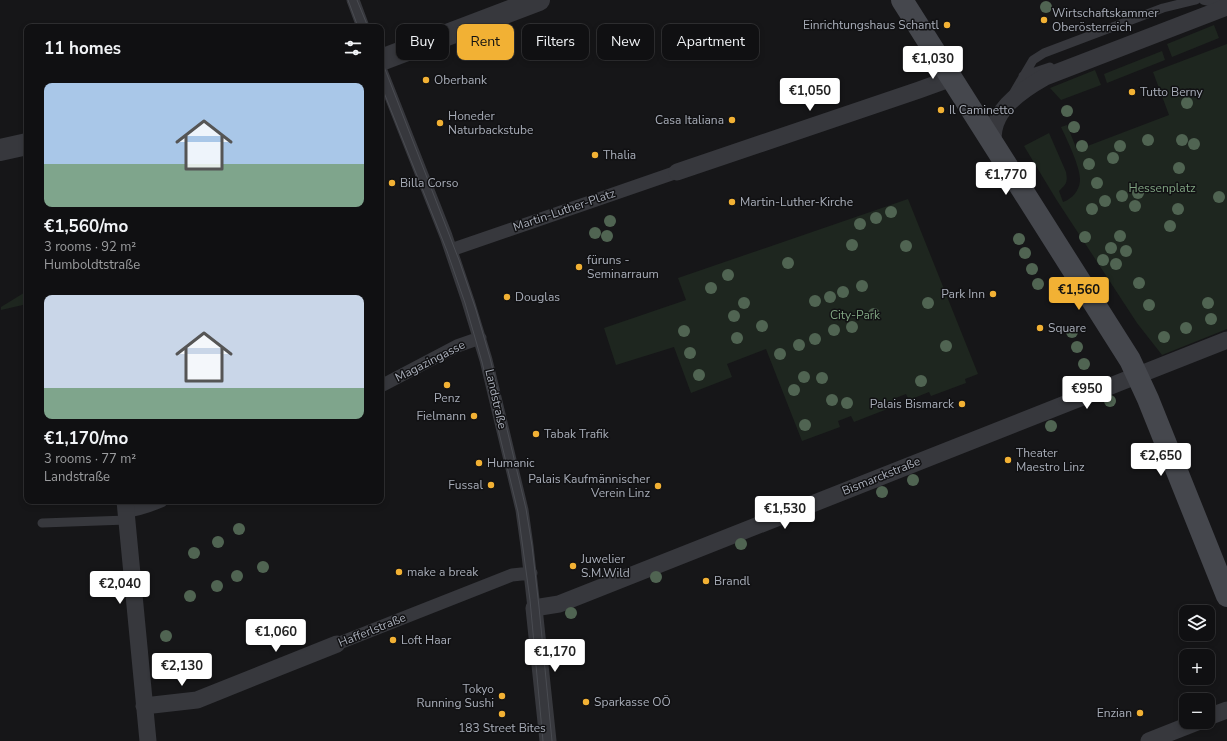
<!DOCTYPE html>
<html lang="en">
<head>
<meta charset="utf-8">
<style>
	:root { --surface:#101012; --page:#1e1e20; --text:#f1f3f6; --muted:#9c9d9f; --line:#303032; --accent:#f2b134 }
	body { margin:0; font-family:"Nunito Sans",sans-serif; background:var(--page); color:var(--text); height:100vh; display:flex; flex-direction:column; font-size:15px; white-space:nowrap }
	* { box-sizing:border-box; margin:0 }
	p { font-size:13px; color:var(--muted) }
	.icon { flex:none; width:22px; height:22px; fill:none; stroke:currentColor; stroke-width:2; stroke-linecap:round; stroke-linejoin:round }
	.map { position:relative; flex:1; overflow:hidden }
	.drawer { position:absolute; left:24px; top:24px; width:360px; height:480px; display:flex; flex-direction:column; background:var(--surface); border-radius:8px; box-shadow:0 2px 6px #0003,0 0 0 1px var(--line) }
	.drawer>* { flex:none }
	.hud { position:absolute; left:396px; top:24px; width:380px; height:36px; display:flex; gap:8px }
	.fabs { position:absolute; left:1179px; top:605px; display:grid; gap:8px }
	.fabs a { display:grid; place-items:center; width:36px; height:36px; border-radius:8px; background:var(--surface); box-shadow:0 2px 6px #0003,0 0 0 1px var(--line); font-size:20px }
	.price { position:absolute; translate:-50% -34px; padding:0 9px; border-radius:4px; background:#fff; color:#222; font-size:13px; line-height:26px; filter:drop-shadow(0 1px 2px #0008) }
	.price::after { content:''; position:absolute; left:50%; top:24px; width:12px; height:9px; margin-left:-6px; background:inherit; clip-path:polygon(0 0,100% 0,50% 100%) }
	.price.active { background:var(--accent); color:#111 }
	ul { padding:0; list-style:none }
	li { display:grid; align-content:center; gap:8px; height:212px; padding:0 20px }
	li span { display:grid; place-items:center; height:124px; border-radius:8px; color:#555 }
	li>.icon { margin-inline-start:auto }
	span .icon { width:72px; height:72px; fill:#fffc; stroke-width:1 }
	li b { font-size:17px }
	h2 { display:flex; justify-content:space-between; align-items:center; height:48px; padding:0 20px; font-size:17px }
	.chip { padding:0 14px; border-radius:8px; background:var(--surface); box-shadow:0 2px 6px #0003,0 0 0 1px var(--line); font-size:14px; line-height:36px }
	.chip.active { background:var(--accent); color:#111 }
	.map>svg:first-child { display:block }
</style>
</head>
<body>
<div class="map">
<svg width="1227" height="741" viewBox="0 0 1227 741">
	<rect width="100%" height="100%" fill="#161618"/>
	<path fill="#1e261f" d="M1214,25L1219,38L1172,57L1167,44Z
		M1227,44V329L1162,355L1137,323L1056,199L1024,146L1049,133L1066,172C1068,183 1066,184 1059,191L1063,202C1072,199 1079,191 1080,181C1081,168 1067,140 1061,127L1067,125L1077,150L1169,115L1153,72Z
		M1162,51L1165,60L1107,83L1104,74Z
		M1095,70L1101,85L1061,100L1050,88Z
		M908,199L978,374L965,379L966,383L931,396L929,392L909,400L906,394L893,399L895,406L854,422L851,416L838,421L840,427L802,441L766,349L727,364L732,377L691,393L674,347L616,365L604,328L686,300L678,278Z
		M27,291V304L1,310V307Z"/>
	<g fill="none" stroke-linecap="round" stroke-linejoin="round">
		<path stroke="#37383d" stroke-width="9" d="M1203,0L1220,4H1226
			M1023,76L1050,67
			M1013,94L1033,60L1044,53L1163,8L1196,0
			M42,523L127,520"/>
		<path stroke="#37383d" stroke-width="13" d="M353,0L363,27
			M381,71L446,236L468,301L486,360L522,510L527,546L534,608
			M451,250L677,172
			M381,386L457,346L480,338
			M126,511C138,510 149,506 161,501
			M337,644L512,575L531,573"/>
		<path stroke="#37383d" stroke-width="17" d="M993,142C993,134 994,125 998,118C1006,101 1029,86 1045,77L1227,7
			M677,172L919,90L952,78
			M125,501L148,741
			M144,706L197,700L337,644
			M1208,717L1227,710
			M548,741L534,608L559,604L1227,340
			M1149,741L1197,722"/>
		<path stroke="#37383d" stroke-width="22" d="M381,60L539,0
			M0,150L27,144"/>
		<path stroke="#45474d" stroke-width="22" d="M902,0L1130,360L1148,399L1227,596"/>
		<path stroke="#4a4c52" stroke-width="1" d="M348,0L358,27
			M357,0L368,27
			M381,59L459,260L476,310L490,358L526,509L532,546L539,607L552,741
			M381,85L447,251L465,303L482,362L518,512L530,600L543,741"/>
	</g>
	<g fill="#506452">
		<circle cx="1046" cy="7" r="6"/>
		<circle cx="1187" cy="103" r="6"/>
		<circle cx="1067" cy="111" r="6"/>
		<circle cx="1074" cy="127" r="6"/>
		<circle cx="1148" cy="140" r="6"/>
		<circle cx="1182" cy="140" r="6"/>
		<circle cx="1194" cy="144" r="6"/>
		<circle cx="1082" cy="146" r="6"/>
		<circle cx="1120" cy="146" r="6"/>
		<circle cx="1113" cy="158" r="6"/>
		<circle cx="1089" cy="164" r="6"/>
		<circle cx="1179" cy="168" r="6"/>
		<circle cx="1097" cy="183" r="6"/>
		<circle cx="1138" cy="193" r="6"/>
		<circle cx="1122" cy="196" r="6"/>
		<circle cx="1219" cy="197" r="6"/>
		<circle cx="1105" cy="201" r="6"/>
		<circle cx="1135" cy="206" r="6"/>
		<circle cx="1092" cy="209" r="6"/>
		<circle cx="1178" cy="209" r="6"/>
		<circle cx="891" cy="212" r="6"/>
		<circle cx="876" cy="218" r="6"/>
		<circle cx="610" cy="221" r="6"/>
		<circle cx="860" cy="224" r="6"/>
		<circle cx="1170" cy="226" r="6"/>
		<circle cx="595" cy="233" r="6"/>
		<circle cx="607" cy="236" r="6"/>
		<circle cx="1120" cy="236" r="6"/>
		<circle cx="1085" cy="237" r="6"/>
		<circle cx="1019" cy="239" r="6"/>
		<circle cx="852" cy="245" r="6"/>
		<circle cx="906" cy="246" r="6"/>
		<circle cx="1111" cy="248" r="6"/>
		<circle cx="1126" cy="251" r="6"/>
		<circle cx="1025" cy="253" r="6"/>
		<circle cx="1103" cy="260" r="6"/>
		<circle cx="788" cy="263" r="6"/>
		<circle cx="1116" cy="264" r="6"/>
		<circle cx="1032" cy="269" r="6"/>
		<circle cx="728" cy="275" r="6"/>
		<circle cx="1139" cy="283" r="6"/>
		<circle cx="1038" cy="284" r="6"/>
		<circle cx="862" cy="286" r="6"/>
		<circle cx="711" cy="288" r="6"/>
		<circle cx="843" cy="292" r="6"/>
		<circle cx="830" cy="297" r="6"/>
		<circle cx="815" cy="301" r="6"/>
		<circle cx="744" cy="303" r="6"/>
		<circle cx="928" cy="303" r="6"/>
		<circle cx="1208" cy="303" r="6"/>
		<circle cx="1149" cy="305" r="6"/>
		<circle cx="874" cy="314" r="6"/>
		<circle cx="734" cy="316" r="6"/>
		<circle cx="1211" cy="319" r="6"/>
		<circle cx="762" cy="326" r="6"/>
		<circle cx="852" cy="327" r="6"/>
		<circle cx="1186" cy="328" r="6"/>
		<circle cx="834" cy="330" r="6"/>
		<circle cx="684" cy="331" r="6"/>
		<circle cx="1072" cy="332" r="6"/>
		<circle cx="1164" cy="337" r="6"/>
		<circle cx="737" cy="338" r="6"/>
		<circle cx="815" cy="339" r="6"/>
		<circle cx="799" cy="345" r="6"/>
		<circle cx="946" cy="346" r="6"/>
		<circle cx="1077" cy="347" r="6"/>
		<circle cx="690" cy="353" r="6"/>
		<circle cx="780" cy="354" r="6"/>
		<circle cx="1084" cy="364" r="6"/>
		<circle cx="699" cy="375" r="6"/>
		<circle cx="804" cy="377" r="6"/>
		<circle cx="822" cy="378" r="6"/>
		<circle cx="921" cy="381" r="6"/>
		<circle cx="794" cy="390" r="6"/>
		<circle cx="832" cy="400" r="6"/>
		<circle cx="1110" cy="401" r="6"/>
		<circle cx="847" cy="403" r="6"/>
		<circle cx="805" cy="425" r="6"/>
		<circle cx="1051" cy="426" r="6"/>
		<circle cx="913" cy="480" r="6"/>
		<circle cx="882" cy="492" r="6"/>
		<circle cx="239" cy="529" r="6"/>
		<circle cx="218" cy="542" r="6"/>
		<circle cx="741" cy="544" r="6"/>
		<circle cx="194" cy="553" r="6"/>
		<circle cx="263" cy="567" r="6"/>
		<circle cx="237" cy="576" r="6"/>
		<circle cx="656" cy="577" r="6"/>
		<circle cx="217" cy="586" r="6"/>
		<circle cx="190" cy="596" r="6"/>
		<circle cx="571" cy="613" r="6"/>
		<circle cx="166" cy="636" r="6"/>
	</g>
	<g fill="#f2b134" stroke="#111113" stroke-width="1.5">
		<circle cx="1044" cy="20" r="4"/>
		<circle cx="947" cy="25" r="4"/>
		<circle cx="426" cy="80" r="4"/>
		<circle cx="1132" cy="92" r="4"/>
		<circle cx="941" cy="110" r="4"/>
		<circle cx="732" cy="120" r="4"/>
		<circle cx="440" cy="123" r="4"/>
		<circle cx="595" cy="155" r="4"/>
		<circle cx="392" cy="183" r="4"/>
		<circle cx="732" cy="202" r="4"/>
		<circle cx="579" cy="267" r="4"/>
		<circle cx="993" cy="294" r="4"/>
		<circle cx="507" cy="297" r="4"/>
		<circle cx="1040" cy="328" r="4"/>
		<circle cx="447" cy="385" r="4"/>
		<circle cx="962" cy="404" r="4"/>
		<circle cx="474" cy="416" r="4"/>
		<circle cx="536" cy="434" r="4"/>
		<circle cx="1008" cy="460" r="4"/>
		<circle cx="479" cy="463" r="4"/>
		<circle cx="491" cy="485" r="4"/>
		<circle cx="658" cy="486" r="4"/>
		<circle cx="573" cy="566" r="4"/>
		<circle cx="399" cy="572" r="4"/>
		<circle cx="706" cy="581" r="4"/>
		<circle cx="393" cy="640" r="4"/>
		<circle cx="502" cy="696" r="4"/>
		<circle cx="586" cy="702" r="4"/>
		<circle cx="1140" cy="713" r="4"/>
		<circle cx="502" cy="714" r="4"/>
	</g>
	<g text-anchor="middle" stroke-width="3" stroke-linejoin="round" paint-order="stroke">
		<g font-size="12" fill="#a8adb8" stroke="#111113" text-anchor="start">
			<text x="1052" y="17">Wirtschaftskammer<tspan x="1052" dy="14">Oberösterreich</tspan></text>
			<text x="939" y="29" text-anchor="end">Einrichtungshaus Schantl</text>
			<text x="434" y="84">Oberbank</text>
			<text x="1140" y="96">Tutto Berny</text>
			<text x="949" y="114">Il Caminetto</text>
			<text x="448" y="120">Honeder<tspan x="448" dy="14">Naturbackstube</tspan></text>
			<text x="724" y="124" text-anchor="end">Casa Italiana</text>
			<text x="603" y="159">Thalia</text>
			<text x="400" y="187">Billa Corso</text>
			<text x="740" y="206">Martin-Luther-Kirche</text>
			<text x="587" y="264">füruns -<tspan x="587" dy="14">Seminarraum</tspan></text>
			<text x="985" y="298" text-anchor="end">Park Inn</text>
			<text x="515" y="301">Douglas</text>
			<text x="1048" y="332">Square</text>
			<text x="447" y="402" text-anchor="middle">Penz</text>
			<text x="954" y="408" text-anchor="end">Palais Bismarck</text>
			<text x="466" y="420" text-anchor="end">Fielmann</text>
			<text x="544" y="438">Tabak Trafik</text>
			<text x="1016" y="457">Theater<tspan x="1016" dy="14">Maestro Linz</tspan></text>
			<text x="487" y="467">Humanic</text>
			<text x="650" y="483" text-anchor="end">Palais Kaufmännischer<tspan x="650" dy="14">Verein Linz</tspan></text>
			<text x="483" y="489" text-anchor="end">Fussal</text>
			<text x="581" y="563">Juwelier<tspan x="581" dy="14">S.M.Wild</tspan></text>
			<text x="407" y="576">make a break</text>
			<text x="714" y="585">Brandl</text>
			<text x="401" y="644">Loft Haar</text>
			<text x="494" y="693" text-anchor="end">Tokyo<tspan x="494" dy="14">Running Sushi</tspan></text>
			<text x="594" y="706">Sparkasse OÖ</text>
			<text x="1132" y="717" text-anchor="end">Enzian</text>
			<text x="502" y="732" text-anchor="middle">183 Street Bites</text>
		</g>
		<g font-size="12" fill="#7fa381" stroke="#111113">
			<text x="1162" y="192">Hessenplatz</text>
			<text x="855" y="319">City-Park</text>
		</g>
		<g font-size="12" fill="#a8adb8" stroke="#111113">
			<text transform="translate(564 210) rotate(-19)" y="4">Martin-Luther-Platz</text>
			<text transform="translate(430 361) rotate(-27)" y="4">Magazingasse</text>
			<text transform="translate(496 399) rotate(77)" y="4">Landstraße</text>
			<text transform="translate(881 476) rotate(-22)" y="4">Bismarckstraße</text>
			<text transform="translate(372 630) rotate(-22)" y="4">Hafferlstraße</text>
		</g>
	</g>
</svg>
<div class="fabs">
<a><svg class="icon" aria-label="layers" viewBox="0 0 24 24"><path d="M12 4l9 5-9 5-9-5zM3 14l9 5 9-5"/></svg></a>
<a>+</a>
<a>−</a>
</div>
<b class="price" style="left:933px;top:80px">€1,030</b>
<b class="price" style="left:810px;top:112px">€1,050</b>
<b class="price" style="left:1006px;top:196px">€1,770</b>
<b class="price active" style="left:1079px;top:311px">€1,560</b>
<b class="price" style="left:1087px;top:410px">€950</b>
<b class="price" style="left:1161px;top:477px">€2,650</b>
<b class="price" style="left:785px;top:530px">€1,530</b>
<b class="price" style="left:120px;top:605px">€2,040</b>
<b class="price" style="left:276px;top:653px">€1,060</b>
<b class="price" style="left:555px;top:673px">€1,170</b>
<b class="price" style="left:182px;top:687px">€2,130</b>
<div class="hud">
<a class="chip">Buy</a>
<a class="chip active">Rent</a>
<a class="chip">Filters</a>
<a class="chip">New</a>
<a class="chip">Apartment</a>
</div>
<section class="drawer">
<h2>11 homes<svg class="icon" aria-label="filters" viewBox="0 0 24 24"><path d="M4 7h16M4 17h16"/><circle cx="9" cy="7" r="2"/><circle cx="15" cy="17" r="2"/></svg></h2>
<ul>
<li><span style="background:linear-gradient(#a9c7e8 65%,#7fa58c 0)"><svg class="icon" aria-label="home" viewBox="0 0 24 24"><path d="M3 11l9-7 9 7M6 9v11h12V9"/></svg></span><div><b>€1,560/mo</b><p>3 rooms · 92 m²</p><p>Humboldtstraße</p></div></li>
<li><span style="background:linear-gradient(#c9d6e8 75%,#7fa58c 0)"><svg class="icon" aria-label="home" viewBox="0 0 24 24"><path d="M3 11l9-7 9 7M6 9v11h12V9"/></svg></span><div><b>€1,170/mo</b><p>3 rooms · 77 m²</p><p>Landstraße</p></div></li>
</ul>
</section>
</div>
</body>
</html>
